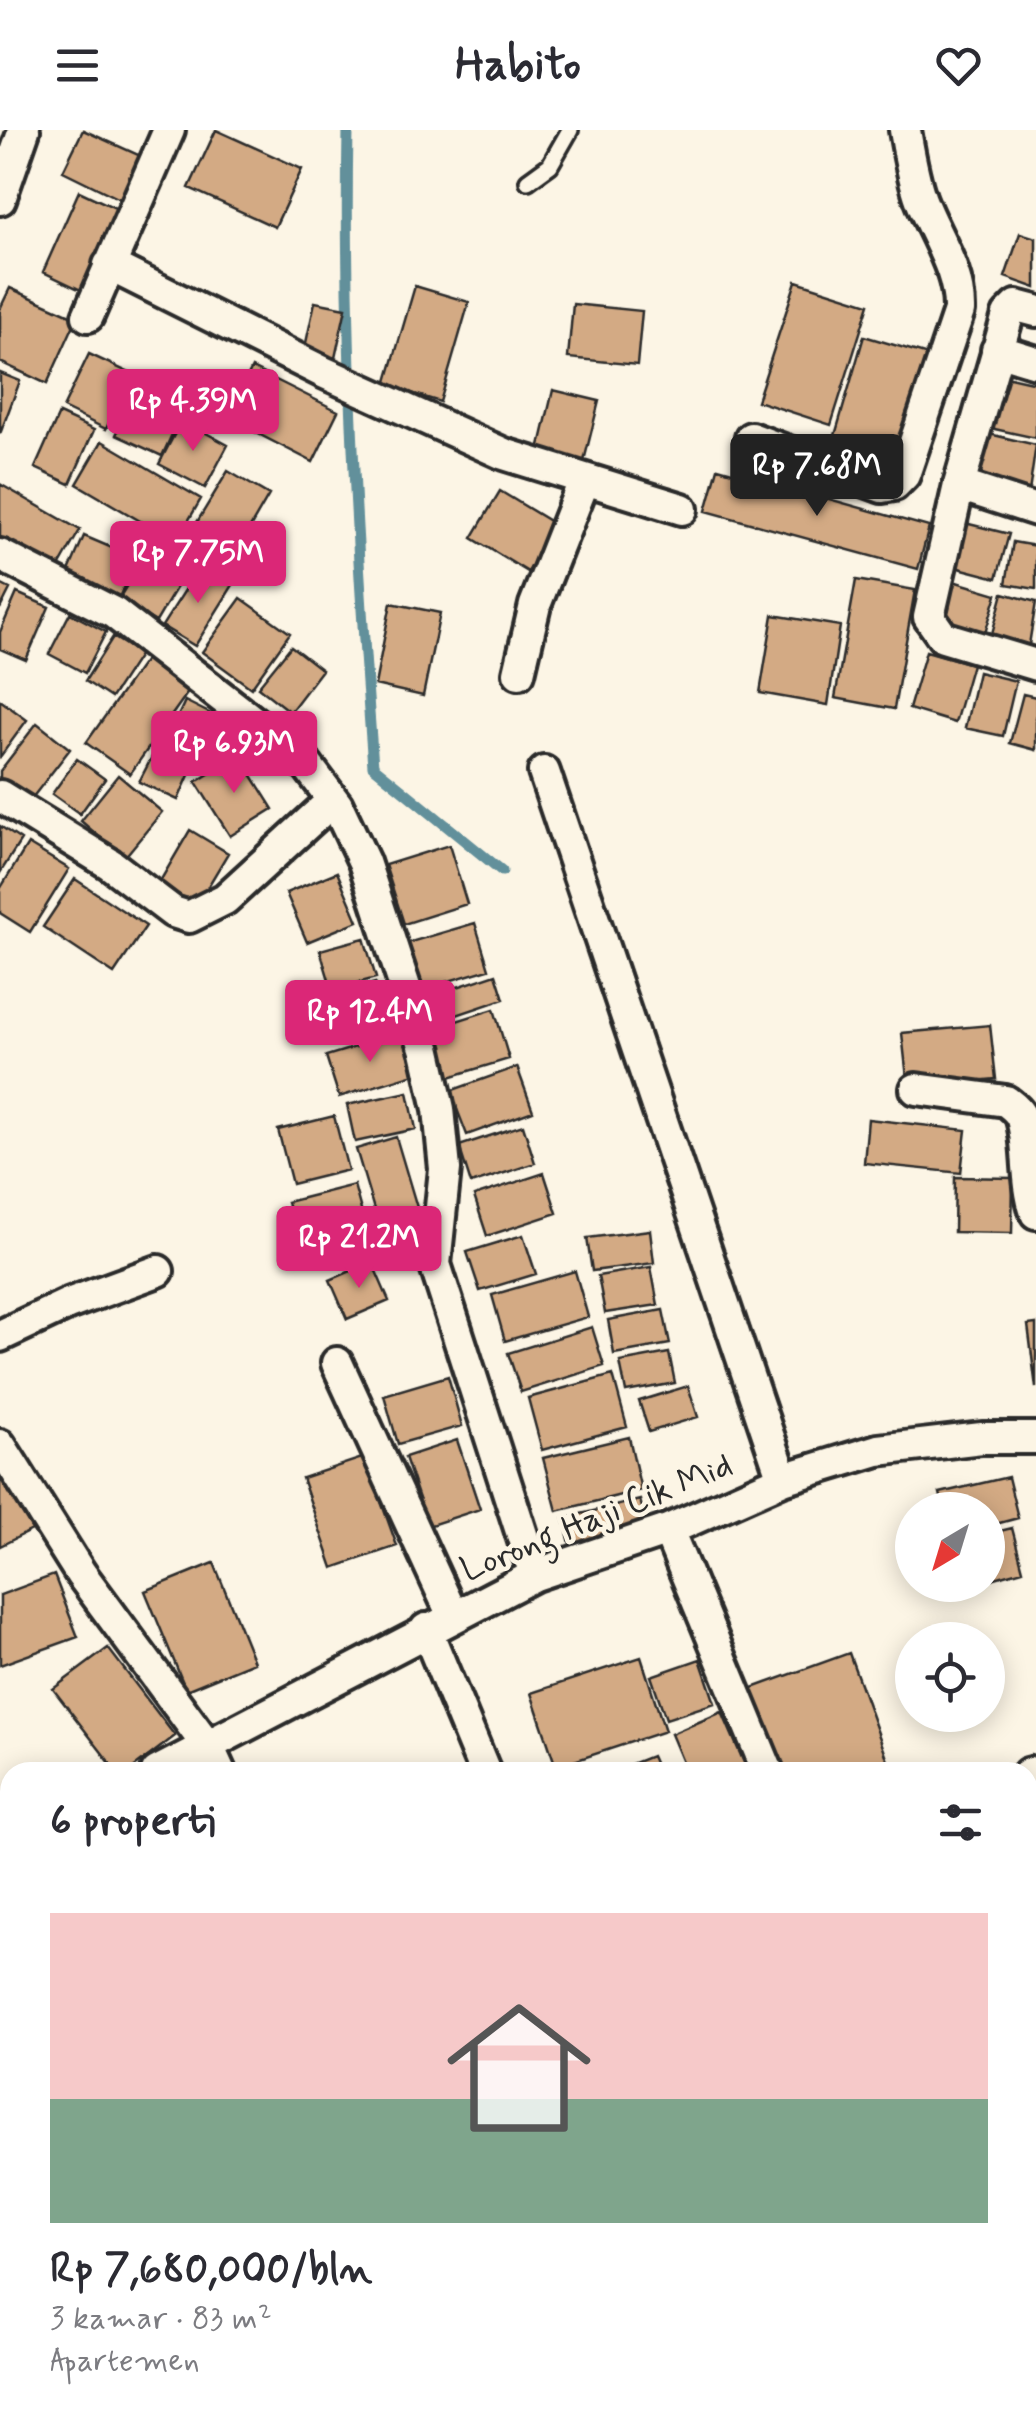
<!DOCTYPE html>
<html lang="id">
<head>
<meta charset="utf-8">
<style>
	:root { --surface:#fff; --page:#f2f2f3; --text:#2b2b33; --muted:#7c7c81; --accent:#db2777 }
	body { margin:0; font-family:Mynerve,sans-serif; background:var(--page); color:var(--text); height:100vh; display:flex; flex-direction:column; font-size:38px; white-space:nowrap }
	* { box-sizing:border-box; margin:0 }
	p { font-size:32px; color:var(--muted) }
	.icon { flex:none; width:55px; height:55px; fill:none; stroke:currentColor; stroke-width:2; stroke-linecap:round; stroke-linejoin:round }
	.map { position:relative; flex:1; overflow:hidden }
	.details { position:absolute; left:0px; top:1632px; width:1038px; height:672px; display:flex; flex-direction:column; background:var(--surface); border-radius:30px 30px 0 0; box-shadow:0 5px 25px #0003 }
	.details>* { flex:none }
	.needle { width:65px; rotate:218deg }
	.controls { position:absolute; left:895px; top:1362px; display:grid; gap:20px }
	.controls a { display:grid; place-items:center; width:110px; height:110px; border-radius:50%; background:var(--surface); box-shadow:0 5px 25px #0003; font-size:50px }
	.price { position:absolute; translate:-50% -85px; padding:0 22px; border-radius:10px; background:var(--accent); color:#fff; font-size:32px; line-height:65px; filter:drop-shadow(0 2px 5px #0008) }
	.price::after { content:''; position:absolute; left:50%; top:60px; width:30px; height:22px; margin-left:-15px; background:inherit; clip-path:polygon(0 0,100% 0,50% 100%) }
	.price.on { background:#222; color:#fff }
	ul { padding:0; list-style:none }
	li { display:grid; align-content:center; gap:20px; height:530px; padding:0 50px }
	li span { display:grid; place-items:center; height:310px; border-radius:0px; color:#555 }
	li>.icon { margin-inline-start:auto }
	span .icon { width:180px; height:180px; fill:#fffc; stroke-width:1 }
	li b { font-size:42px }
	h2 { display:flex; justify-content:space-between; align-items:center; height:120px; padding:0 50px; font-size:42px }
	header { display:flex; justify-content:space-between; align-items:center; height:130px; padding:0 50px; background:var(--surface); font-size:45px; font-weight:700 }
	.map>svg:first-child { display:block }
</style>
</head>
<body>
<header><svg class="icon" aria-label="menu" viewBox="0 0 24 24"><path d="M4 6h16M4 12h16M4 18h16"/></svg>Habito<svg class="icon" aria-label="heart" viewBox="0 0 24 24"><path d="M12 20l-8-8c-3-5 5-10 8-4 3-6 11-1 8 4z"/></svg></header>
<div class="map">
<svg width="1036" height="2304" viewBox="0 0 1036 2304">
	<rect width="100%" height="100%" fill="#fcf5e5"/>
	<filter id="ink" filterUnits="userSpaceOnUse"><feTurbulence type="fractalNoise" baseFrequency=".01" numOctaves="2"/><feDisplacementMap in="SourceGraphic" scale="20" xChannelSelector="R" yChannelSelector="G"/><feConvolveMatrix kernelMatrix="1 2 1 2 8 2 1 2 1" color-interpolation-filters="sRGB"/></filter>
	<g filter="url(#ink)">
		<g fill="none" stroke-linecap="round" stroke-linejoin="round">
			<path stroke="#62909b" stroke-width="11" d="M348,0C344,213 357,424 373,636L502,741"/>
		</g>
		<path fill="#d3aa84" stroke="#2b2b2b" stroke-width="2.5" d="M83,0L143,27L122,70L63,41Z
			M216,0L302,39L275,97L189,58Z
			M79,61L124,82L87,163L43,142Z
			M1020,103L1036,108V158L1005,147Z
			M796,151L869,174L831,295L757,271Z
			M415,156L469,172L440,272L386,255Z
			M10,158L77,188L47,254L0,232V179Z
			M315,172L346,178L335,228L304,222Z
			M573,174L642,181L637,235L568,228Z
			M864,206L935,227L906,330L834,309Z
			M89,224L132,244L106,299L63,278Z
			M252,238L338,281L313,332L227,288Z
			M0,243L20,251L0,304Z
			M1001,245L1036,253V308L990,298Z
			M141,253L186,274L162,326L116,305Z
			M553,260L599,271L584,331L539,320Z
			M59,284L94,300L70,354L35,338Z
			M182,290L228,315L205,358L159,334Z
			M985,303L1036,315L1028,369L972,356Z
			M102,311L201,369L176,412L77,354Z
			M718,338L929,397L918,439L706,381Z
			M228,341L269,365L233,427L191,402Z
			M0,354L80,400L53,447L0,417Z
			M500,361L556,395L528,442L472,408Z
			M965,393L1009,404L997,448L955,437Z
			M84,406L136,428L118,470L66,448Z
			M1013,412L1036,416V459L1006,454Z
			M144,427L181,450L156,492L118,470Z
			M201,435L233,455L195,516L162,496Z
			M856,450L915,460L894,579L835,568Z
			M953,451L997,464L985,503L941,490Z
			M0,454L10,459L0,479Z
			M17,463L49,477L26,530L0,519V502Z
			M1003,463L1036,472L1028,521L990,511Z
			M241,468L290,503L251,558L202,522Z
			M391,473L440,483L423,566L375,555Z
			M70,483L106,502L85,543L49,524Z
			M773,485L840,496L828,575L760,563Z
			M113,507L140,524L111,568L85,551Z
			M291,516L322,540L290,582L258,557Z
			M926,521L972,534L955,593L909,579Z
			M147,527L191,558L130,644L86,613Z
			M978,542L1016,551L1003,606L965,598Z
			M1023,564L1036,567V620L1010,613Z
			M0,570L27,590L0,627Z
			M185,571L225,591L205,634L165,614Z
			M37,593L70,619L29,672L0,649V641Z
			M156,619L193,636L178,670L139,652Z
			M239,625L273,679L230,706L196,652Z
			M77,629L105,649L80,684L52,664Z
			M118,645L162,682L124,728L81,691Z
			M0,696L21,710L0,743Z
			M190,700L228,723L197,775L159,753Z
			M28,714L69,739L30,802L0,783V759Z
			M449,715L467,774L404,794L385,735Z
			M337,742L358,791L307,812L286,763Z
			M75,749L146,796L114,844L43,797Z
			M475,793L489,839L422,859L407,813Z
			M364,808L376,848L332,860L320,820Z
			M496,844L504,869L433,893L424,868Z
			M375,853L390,898L339,914L324,868Z
			M494,879L509,929L446,948L431,899Z
			M990,895L996,949L908,957L902,903Z
			M402,903L415,944L339,967L326,926Z
			M517,937L533,981L467,1005L450,961Z
			M408,962L416,999L355,1012L347,975Z
			M334,986L348,1040L292,1054L278,1000Z
			M868,989L966,1000L961,1043L864,1033Z
			M523,995L535,1033L471,1054L459,1016Z
			M396,1007L418,1081L378,1093L356,1019Z
			M544,1043L557,1083L487,1106L474,1066Z
			M955,1047L1013,1048L1012,1103L954,1102Z
			M354,1055L369,1109L301,1127L287,1072Z
			M650,1100L654,1133L592,1141L587,1108Z
			M523,1105L536,1144L480,1161L467,1122Z
			M372,1132L389,1171L347,1189L330,1150Z
			M651,1137L658,1175L605,1183L598,1146Z
			M575,1141L588,1187L505,1211L492,1165Z
			M663,1180L670,1214L614,1224L608,1190Z
			M1036,1194V1258L1028,1195Z
			M592,1197L604,1236L521,1262L508,1223Z
			M669,1223L675,1253L626,1262L620,1232Z
			M613,1245L627,1297L542,1320L528,1268Z
			M448,1246L462,1296L398,1314L384,1265Z
			M688,1256L698,1287L649,1302L639,1271Z
			M629,1307L641,1360L557,1381L543,1328Z
			M457,1310L480,1379L428,1396L405,1327Z
			M365,1327L397,1416L333,1438L302,1348Z
			M0,1340L32,1400L0,1416Z
			M1008,1347L1018,1388L988,1396V1380H944L940,1363Z
			M640,1370L648,1400L571,1418L564,1388Z
			M1012,1398L1023,1440L988,1450V1404Z
			M214,1433L254,1532L186,1560L145,1461Z
			M54,1445L78,1507L0,1535V1465Z
			M108,1518L175,1606L128,1642H117L53,1559Z
			M849,1523L892,1642H780L750,1559Z
			M641,1527L665,1601L556,1637L531,1563Z
			M700,1529L715,1573L666,1589L651,1546Z
			M722,1582L748,1642H687L671,1604Z
			M651,1626L658,1642H611Z
			M3,1770L10,1790V1890L0,1893Z
			M10,1915V1981L0,1984V1918Z
			M35,2295H98L100,2304H37Z
			M112,2295H161L164,2304H115Z
			M311,2295H403L385,2304H316Z
			M466,2295H527L530,2304H469Z
			M539,2295H592L558,2304H541Z"/>
		<g fill="none" stroke-linecap="round" stroke-linejoin="round">
			<g stroke="#2b2b2b" stroke-width="22">
				<path id="lane" d="M528,51L550,35L570,0"/>
			</g>
			<g stroke="#2b2b2b" stroke-width="38">
				<path id="street" d="M0,69L24,0
					M109,135L323,242L504,324L682,379
					M1036,181L1017,176L1008,185L959,355L929,487L943,507L1036,535
					M88,186L169,0
					M997,220L1036,232
					M751,308L882,357L894,355L904,345L959,181C960,140 935,107 921,70C913,48 909,23 905,0
					M959,355L1036,380
					M0,425L114,483L304,631L337,675L364,732L426,921L439,979L445,1039L435,1134L535,1445
					M519,543L535,475L584,351
					M544,642L783,1349
					M0,666L110,734L173,782L189,787L225,769L333,670
					M916,959L1006,971C1012,976 1019,980 1022,989C1030,1017 1025,1050 1036,1083
					M0,1206L68,1174L158,1141
					M337,1233L453,1486
					M0,1315L81,1444L209,1618L220,1642
					M668,1400L768,1642
					M426,1499L485,1642
					M157,1642L535,1445L668,1400L783,1349L878,1320L982,1308H1036
					M1028,1644L1036,1642
					M0,1716L10,1711
					M461,2295L463,2304"/>
			</g>
			<use href="#lane" stroke="#fcf5e5" stroke-width="15"/>
			<use href="#street" stroke="#fcf5e5" stroke-width="30"/>
		</g>
	</g>
	<g text-anchor="middle" stroke-width="9" stroke-linejoin="round" paint-order="stroke">
		<g font-size="35" fill="#2b2b2b" stroke="#fcf5e5">
			<text transform="translate(596 1386) rotate(-22)" y="12">Lorong Haji Cik Mid</text>
		</g>
	</g>
</svg>
<div class="controls">
<a><svg class="needle" viewBox="-14 -14 28 28"><path d="M0-13l5 13h-10z" fill="#e53935"/><path d="M0 13l5-13h-10z" fill="#7c7c81"/></svg></a>
<a><svg class="icon" aria-label="locate" viewBox="0 0 24 24"><circle cx="12" cy="12" r="6"/><path d="M12 2v4M12 18v4M2 12h4M18 12h4"/></svg></a>
</div>
<b class="price" style="left:193px;top:324px">Rp 4.39M</b>
<b class="price on" style="left:817px;top:389px">Rp 7.68M</b>
<b class="price" style="left:198px;top:476px">Rp 7.75M</b>
<b class="price" style="left:234px;top:666px">Rp 6.93M</b>
<b class="price" style="left:370px;top:935px">Rp 12.4M</b>
<b class="price" style="left:359px;top:1161px">Rp 21.2M</b>
<section class="details">
<h2>6 properti<svg class="icon" aria-label="filters" viewBox="0 0 24 24"><path d="M4 7h16M4 17h16"/><circle cx="9" cy="7" r="2"/><circle cx="15" cy="17" r="2"/></svg></h2>
<ul>
<li><span style="background:linear-gradient(#f6c9c9 60%,#7fa58c 0)"><svg class="icon" aria-label="home" viewBox="0 0 24 24"><path d="M3 11l9-7 9 7M6 9v11h12V9"/></svg></span><div><b>Rp 7,680,000/bln</b><p>3 kamar · 83 m²</p><p>Apartemen</p></div></li>
</ul>
</section>
</div>
</body>
</html>
